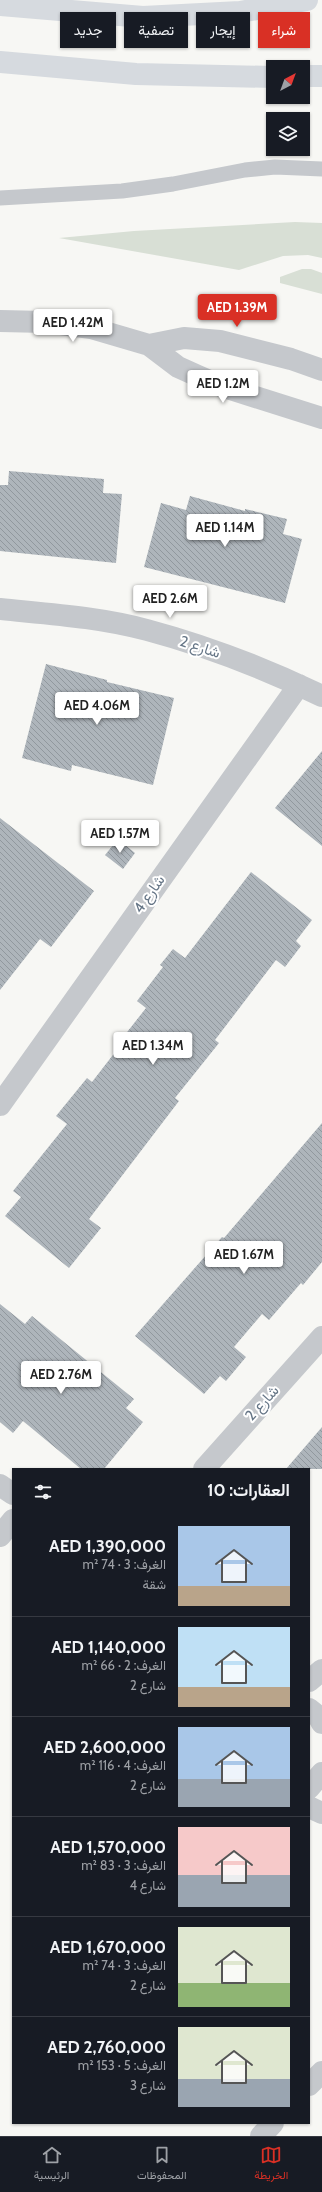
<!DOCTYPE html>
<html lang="ar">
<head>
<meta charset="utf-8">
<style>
	:root { --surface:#171b24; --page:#242831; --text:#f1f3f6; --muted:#9ea1a6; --line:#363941; --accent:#d93025 }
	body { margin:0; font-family:Cabin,Vazirmatn,sans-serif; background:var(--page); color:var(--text); direction:rtl; height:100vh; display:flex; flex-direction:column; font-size:15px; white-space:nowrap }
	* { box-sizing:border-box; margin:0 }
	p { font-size:13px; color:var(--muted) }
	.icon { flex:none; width:22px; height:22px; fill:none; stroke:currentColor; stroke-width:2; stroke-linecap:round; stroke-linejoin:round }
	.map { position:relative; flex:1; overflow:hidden; direction:ltr }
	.panel { position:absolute; left:12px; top:1468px; width:298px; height:656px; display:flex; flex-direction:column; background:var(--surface); border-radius:0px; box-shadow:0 1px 3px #0004; direction:rtl }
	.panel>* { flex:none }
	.hud { position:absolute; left:12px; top:12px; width:298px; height:36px; direction:rtl; display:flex; gap:8px }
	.needle { width:26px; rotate:41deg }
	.controls { position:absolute; left:266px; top:60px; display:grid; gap:8px }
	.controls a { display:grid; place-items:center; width:44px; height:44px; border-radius:0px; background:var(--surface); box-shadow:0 1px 3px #0004; font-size:20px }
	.price { position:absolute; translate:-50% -34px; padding:0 9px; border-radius:4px; background:#fff; color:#222; font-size:13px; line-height:26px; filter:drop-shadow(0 1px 2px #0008) }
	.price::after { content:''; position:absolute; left:50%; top:24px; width:12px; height:9px; margin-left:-6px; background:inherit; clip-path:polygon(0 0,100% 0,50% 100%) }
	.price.current { background:var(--accent); color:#fff }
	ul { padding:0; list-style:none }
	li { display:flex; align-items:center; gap:12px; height:100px; padding:0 20px }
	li+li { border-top:1px solid var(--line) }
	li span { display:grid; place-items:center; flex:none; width:112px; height:80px; border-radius:0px; color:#555 }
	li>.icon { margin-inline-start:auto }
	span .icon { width:48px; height:48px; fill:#fffc; stroke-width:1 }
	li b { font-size:17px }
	h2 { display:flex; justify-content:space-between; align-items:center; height:48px; padding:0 20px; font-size:17px }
	.chip { padding:0 14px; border-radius:0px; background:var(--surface); box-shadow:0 1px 3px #0004; font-size:14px; line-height:36px }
	.chip.current { background:var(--accent); color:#fff }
	.menu { display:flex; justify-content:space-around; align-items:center; height:56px; border-top:1px solid var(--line); background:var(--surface); font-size:11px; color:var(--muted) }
	.menu a { display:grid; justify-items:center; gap:2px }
	.menu .current { color:var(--accent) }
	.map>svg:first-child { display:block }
</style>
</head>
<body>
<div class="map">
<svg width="322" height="2136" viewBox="0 0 322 2136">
	<defs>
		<pattern id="building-back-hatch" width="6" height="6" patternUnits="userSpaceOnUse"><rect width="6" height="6" fill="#aeb5bb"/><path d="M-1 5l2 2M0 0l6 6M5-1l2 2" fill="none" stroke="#91989e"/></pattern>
	</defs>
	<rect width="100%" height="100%" fill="#f7f7f4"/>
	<path fill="#d8dfd5" d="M295,222L322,223V258L308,255L283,256L239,270L59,238L134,231Z
		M302,269H311L322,273V294L280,283V277Z"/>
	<path fill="url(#building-back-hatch)" d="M9,471L104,479L103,493L122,494L116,563L0,551V485H8Z
		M190,496L245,511V509L287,519L283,534L302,539L285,603L144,567L161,503L186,510Z
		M46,664L107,680V682L174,698L153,785L72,765L71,771L22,758Z
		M322,751V846L275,808Z
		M0,818L94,891L51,947L40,939L0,990Z
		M118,839L135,853L123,869L105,855Z
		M251,872L312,920L296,941L301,946L285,967L276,960L215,1040L219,1043L175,1098L179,1101L89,1219L101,1228L69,1268L5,1216L21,1197L13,1191L67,1124L56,1116L87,1078L92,1082L126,1038L124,1036L146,1008L137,1001L163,967L160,965L173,949L185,958Z
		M322,1123V1262L303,1285L301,1283L269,1320L262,1314L234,1347L246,1357L226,1381L220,1376L204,1394L135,1336L222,1237L224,1238Z
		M0,1304L25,1324L32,1316L134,1399L126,1408L143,1422L104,1469H81L23,1421L13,1433L0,1422Z
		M322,1427V1469H286Z"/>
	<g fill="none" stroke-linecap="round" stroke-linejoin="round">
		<path stroke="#c5c8cc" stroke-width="15" d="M0,198L122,191L173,184L245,170L275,167L322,169"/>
		<path stroke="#c5c8cc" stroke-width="22" d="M0,321L46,322L91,328L149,345L178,367L198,376L221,386L322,418
			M149,345L184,338L220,341L291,359L322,370
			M0,609C49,614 99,617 147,630C207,646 266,669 322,696
			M0,1105L299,685
			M204,1469L322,1337
			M0,1485L13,1494
			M0,1536L13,1520
			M309,1681L322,1670
			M309,1709L318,1716L322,1723
			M309,1788L322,1773
			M309,1807L322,1813
			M309,2085L322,2072
			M261,2136L273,2123"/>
		<path stroke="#d6dadf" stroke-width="22" d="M0,5L143,17L240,12L307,0
			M0,62L136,74L273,77
			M303,76H322"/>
	</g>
	<g text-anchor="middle" stroke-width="4" stroke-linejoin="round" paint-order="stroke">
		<g font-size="15" fill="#657586" stroke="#fff">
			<text transform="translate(200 647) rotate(18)" y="5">شارع 2</text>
			<text transform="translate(149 894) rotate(-55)" y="5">شارع 4</text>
			<text transform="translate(262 1403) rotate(-48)" y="5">شارع 2</text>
		</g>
	</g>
</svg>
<div class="controls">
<a><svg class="needle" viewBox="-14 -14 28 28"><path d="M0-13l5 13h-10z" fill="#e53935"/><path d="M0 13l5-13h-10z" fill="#9ea1a6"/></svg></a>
<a><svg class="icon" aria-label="layers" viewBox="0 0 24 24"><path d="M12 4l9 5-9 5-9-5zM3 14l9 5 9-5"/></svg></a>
</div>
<b class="price current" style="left:237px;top:328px">AED 1.39M</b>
<b class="price" style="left:73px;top:343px">AED 1.42M</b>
<b class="price" style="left:223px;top:404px">AED 1.2M</b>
<b class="price" style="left:225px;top:548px">AED 1.14M</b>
<b class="price" style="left:170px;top:619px">AED 2.6M</b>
<b class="price" style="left:97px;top:726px">AED 4.06M</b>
<b class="price" style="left:120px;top:854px">AED 1.57M</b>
<b class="price" style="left:153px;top:1066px">AED 1.34M</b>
<b class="price" style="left:244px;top:1275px">AED 1.67M</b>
<b class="price" style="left:61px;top:1395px">AED 2.76M</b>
<div class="hud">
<a class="chip current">شراء</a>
<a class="chip">إيجار</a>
<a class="chip">تصفية</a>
<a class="chip">جديد</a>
</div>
<section class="panel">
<h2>العقارات: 10<svg class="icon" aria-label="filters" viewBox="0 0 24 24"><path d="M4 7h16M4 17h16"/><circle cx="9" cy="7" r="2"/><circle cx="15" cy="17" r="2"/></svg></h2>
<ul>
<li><span style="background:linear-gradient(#a9c7e8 75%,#b9a48a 0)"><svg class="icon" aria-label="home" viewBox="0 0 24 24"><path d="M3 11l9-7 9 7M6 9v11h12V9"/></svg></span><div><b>AED 1,390,000</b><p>الغرف: 3 · 74 m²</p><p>شقة</p></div></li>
<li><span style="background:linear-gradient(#bfe0f5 75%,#b9a48a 0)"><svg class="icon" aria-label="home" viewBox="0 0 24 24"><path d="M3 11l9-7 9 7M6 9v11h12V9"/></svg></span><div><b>AED 1,140,000</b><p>الغرف: 2 · 66 m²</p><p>شارع 2</p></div></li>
<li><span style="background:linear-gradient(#a9c7e8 65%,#9aa5b1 0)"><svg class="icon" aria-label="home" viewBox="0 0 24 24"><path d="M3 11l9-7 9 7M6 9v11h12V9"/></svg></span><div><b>AED 2,600,000</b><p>الغرف: 4 · 116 m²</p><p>شارع 2</p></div></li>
<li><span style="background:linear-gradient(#f6c9c9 60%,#9aa5b1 0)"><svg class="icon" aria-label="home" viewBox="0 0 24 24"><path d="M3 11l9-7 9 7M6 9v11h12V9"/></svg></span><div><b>AED 1,570,000</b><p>الغرف: 3 · 83 m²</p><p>شارع 4</p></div></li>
<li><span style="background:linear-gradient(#dfe7d0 70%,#8fb573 0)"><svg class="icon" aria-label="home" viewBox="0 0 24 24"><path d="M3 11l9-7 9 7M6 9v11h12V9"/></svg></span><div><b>AED 1,670,000</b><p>الغرف: 3 · 74 m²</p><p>شارع 2</p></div></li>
<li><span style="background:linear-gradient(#dfe7d0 65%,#9aa5b1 0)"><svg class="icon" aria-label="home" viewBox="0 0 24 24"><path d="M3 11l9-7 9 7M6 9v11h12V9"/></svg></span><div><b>AED 2,760,000</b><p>الغرف: 5 · 153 m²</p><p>شارع 3</p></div></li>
</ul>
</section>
</div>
<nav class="menu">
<a class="current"><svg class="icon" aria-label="map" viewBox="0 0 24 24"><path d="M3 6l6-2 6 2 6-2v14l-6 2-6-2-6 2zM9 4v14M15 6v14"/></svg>الخريطة</a>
<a><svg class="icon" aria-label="saved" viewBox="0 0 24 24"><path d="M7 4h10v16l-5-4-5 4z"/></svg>المحفوظات</a>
<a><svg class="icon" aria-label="home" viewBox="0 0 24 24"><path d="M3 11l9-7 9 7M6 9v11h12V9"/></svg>الرئيسية</a>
</nav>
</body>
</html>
